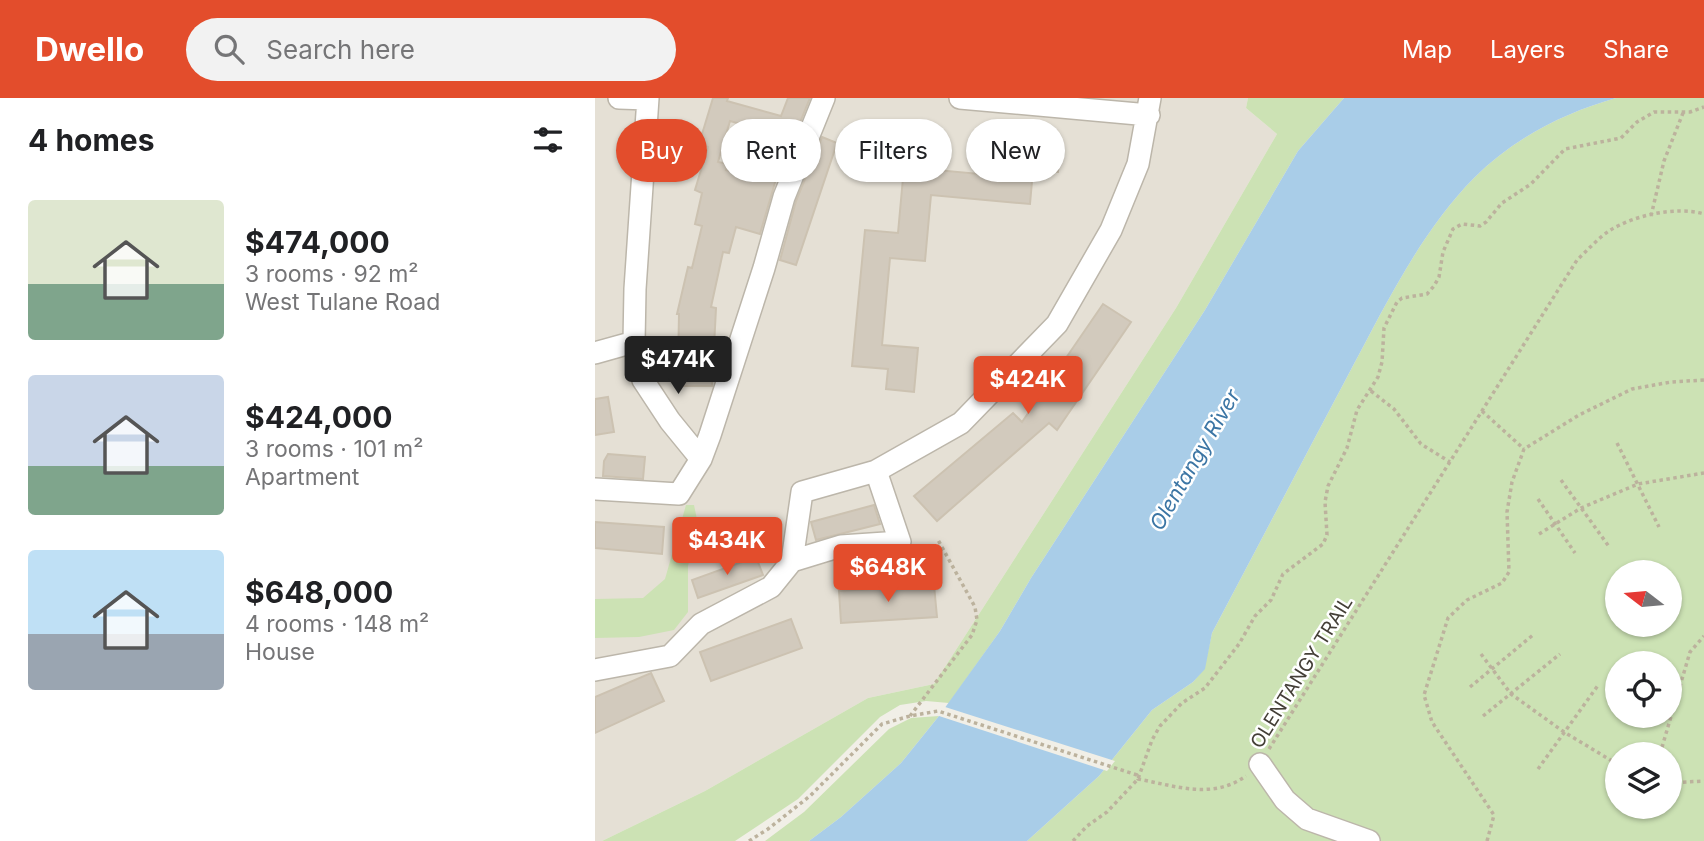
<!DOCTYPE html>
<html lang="en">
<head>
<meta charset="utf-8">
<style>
	:root { --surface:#fff; --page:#f2f2f2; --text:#202124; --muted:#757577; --accent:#e34d2c }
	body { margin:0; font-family:Inter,sans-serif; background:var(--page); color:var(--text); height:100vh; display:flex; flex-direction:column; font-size:26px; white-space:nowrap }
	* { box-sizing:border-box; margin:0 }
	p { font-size:23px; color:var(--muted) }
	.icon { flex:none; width:38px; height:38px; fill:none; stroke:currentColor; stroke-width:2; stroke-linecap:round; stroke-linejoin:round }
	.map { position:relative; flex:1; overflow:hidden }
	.panel { display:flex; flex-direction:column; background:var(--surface); width:595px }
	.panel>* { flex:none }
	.hud { position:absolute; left:21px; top:21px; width:665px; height:63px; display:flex; gap:14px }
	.needle { width:46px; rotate:286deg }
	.controls { position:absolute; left:1010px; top:462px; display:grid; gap:14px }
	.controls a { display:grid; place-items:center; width:77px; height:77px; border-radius:50%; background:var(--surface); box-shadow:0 2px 5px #0004; font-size:35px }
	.price { position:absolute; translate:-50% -60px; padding:0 16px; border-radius:7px; background:var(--accent); color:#fff; font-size:23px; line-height:46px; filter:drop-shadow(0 2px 4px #0008) }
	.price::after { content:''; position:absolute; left:50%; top:42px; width:21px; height:16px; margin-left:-10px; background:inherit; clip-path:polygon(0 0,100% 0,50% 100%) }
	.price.active { background:#222; color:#fff }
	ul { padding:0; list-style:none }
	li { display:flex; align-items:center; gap:21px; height:175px; padding:0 28px }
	li span { display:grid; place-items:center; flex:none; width:196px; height:140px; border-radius:7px; color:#555 }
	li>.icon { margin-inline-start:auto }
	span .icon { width:84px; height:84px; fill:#fffc; stroke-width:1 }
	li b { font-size:30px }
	h2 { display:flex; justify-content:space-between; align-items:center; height:84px; padding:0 28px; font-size:30px }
	.chip { padding:0 24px; border-radius:32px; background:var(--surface); box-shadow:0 2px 5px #0004; font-size:24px; line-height:63px }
	.chip.active { background:var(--accent); color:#fff }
	header { display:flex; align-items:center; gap:42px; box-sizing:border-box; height:98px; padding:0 35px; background:var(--accent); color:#fff }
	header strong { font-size:33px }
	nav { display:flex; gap:38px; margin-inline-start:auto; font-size:24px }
	.search { width:490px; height:63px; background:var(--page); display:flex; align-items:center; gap:18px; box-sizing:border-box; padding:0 24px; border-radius:38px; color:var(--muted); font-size:26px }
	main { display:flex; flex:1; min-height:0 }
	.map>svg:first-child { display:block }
</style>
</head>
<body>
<header>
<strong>Dwello</strong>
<div class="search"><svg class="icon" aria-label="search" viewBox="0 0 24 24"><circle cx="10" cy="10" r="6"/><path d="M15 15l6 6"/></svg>Search here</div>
<nav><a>Map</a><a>Layers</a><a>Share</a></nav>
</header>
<main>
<section class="panel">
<h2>4 homes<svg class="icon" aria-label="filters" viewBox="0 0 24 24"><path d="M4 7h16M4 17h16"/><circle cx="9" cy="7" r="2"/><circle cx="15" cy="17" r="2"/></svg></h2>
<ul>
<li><span style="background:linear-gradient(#dfe7d0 60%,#7fa58c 0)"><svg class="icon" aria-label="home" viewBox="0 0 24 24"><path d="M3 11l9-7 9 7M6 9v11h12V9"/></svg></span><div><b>$474,000</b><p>3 rooms · 92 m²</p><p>West Tulane Road</p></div></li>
<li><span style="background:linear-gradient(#c9d6e8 65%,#7fa58c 0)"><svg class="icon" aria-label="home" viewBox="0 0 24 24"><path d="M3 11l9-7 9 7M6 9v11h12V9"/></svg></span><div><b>$424,000</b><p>3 rooms · 101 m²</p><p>Apartment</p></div></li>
<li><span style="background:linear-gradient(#bfe0f5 60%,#9aa5b1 0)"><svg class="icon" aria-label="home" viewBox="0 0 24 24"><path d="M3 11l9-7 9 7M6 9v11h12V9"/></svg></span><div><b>$648,000</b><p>4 rooms · 148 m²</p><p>House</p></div></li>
</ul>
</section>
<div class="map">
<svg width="1109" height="743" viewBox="0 0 1109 743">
	<rect width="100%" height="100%" fill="#f1efe7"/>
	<path fill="#e5e0d5" d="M0,0H653L651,10L682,36L581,210L339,586L273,600L110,693L7,743H0Z"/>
	<path fill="#cce2b4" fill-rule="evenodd" d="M653,0H749L703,53L610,212L436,480L405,533L354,605L331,603L305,607L285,619L203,701L140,743H7L110,693L273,600L339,586L581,210L682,36L651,10Z
		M1021,0H1109V743H432L504,678L557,612L598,584L609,571L617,535C662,450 706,366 751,281C787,214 825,134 879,80C918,41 968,15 1021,0ZM1022,474H1074V527H1022ZM1022,565H1074V618H1022ZM1022,656H1074V709H1022Z
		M91,407H99L103,426L93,468V514L79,532L44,539L0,540V501L48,500L70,481Z
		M344,618L306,665L246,719L214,743H170L209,714L294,631L316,620Z"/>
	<path fill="#a9cde8" d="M749,0H1021C968,15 918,41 879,80C825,134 787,214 751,281C706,366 662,450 617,535L610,571L598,584L557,612L504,678L432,743H214L246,719L306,665L344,618L405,533L436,480L610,212L703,53Z"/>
	<path fill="#f1efe7" d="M347,608L520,663L512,673L341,617Z"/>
	<path fill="#d2cabd" stroke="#ccc2b1" stroke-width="2" fill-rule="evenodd" d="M118,0H133L132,3L186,18L193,0H215L198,42L193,40L165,136L141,129L134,155L128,154L116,209L121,210L117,288H88L89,270H83L84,216H82L93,169L97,170L107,128L100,126L107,95L100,92L113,49L104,46ZM135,23L174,34L160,80L131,72L133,66L123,64Z
		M227,39L242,45L201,167L185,162L201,103Z
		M420,45L465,49L463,74L438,72L435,106L336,97L330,163L295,160L287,247L323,250L319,294L291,291L293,271L257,268L270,132L303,135L309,69L417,79Z
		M508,206L536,224L462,332L454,325L342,423L319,398L418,315L427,324Z
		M13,299L19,334L0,337V301Z
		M13,356L50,359L48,381L8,378L9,363Z
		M279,407L285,426L221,442L216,424Z
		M0,424L69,429L67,456L0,450Z
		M161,459L168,477L103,500L97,482Z
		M339,487L342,519L246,525L244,493Z
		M196,521L207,550L116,583L105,554Z
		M56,575L69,603L0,635V599Z"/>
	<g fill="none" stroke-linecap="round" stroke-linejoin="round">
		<g stroke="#bcb6aa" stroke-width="24">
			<path id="minor" d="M24,0L53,1
				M53,0L40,191L39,244L48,282L75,323L106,361
				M365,0L554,17
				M0,255L39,244
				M0,391L84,396L106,361L115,337L169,170L189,99L229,0
				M197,463L207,394L281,373L366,325L462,226L516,132L543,66L555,0
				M0,572L75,558L106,526L176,489L197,463L246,448L305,444L281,373
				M665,666L690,702L712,721L774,743"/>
		</g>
		<path stroke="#bcb29d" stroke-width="3.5" stroke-dasharray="3.5 3.5" stroke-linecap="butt" d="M1056,118L1069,63L1088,15
			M776,293L799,311L826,346L855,364
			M887,313L929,351
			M1022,345L1064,429
			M966,382L1015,450
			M943,401L980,455
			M944,436L986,410L1043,386L1109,375
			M886,556L916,596L969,634L1022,666
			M875,589L938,537
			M315,618L377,537L382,522L380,509L342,440
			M888,618L965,556
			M674,651L982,162C992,153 1003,140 1014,133C1039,117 1081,108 1109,116
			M1065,656L1095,554L1109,538
			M943,671L1004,586
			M1074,685L1109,683
			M1049,712L1050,709
			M154,743L173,731L215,698L287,626L315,618L343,613L542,677L543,681C581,688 617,702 651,678
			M478,743L492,728L512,714L543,681L557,642L565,628L587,605L610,590L644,546L660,518L676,502L688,476L728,446L732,437L730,404L733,388L752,350L762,312L783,279L787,264L789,230L802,204L807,200L832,196L839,188L844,179L848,154L858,131L867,126L885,128L891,124L907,105L936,86L970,51L1026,40L1042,24L1059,14H1095L1109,9
			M892,743L899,717L837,624L829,597L853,520L872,502L907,485L914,474L912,414L917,384L929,351L984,317L1037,291L1076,284L1109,282"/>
		<use href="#minor" stroke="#fff" stroke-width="21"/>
	</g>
	<g text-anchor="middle" stroke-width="5" stroke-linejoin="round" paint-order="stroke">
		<g font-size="19" fill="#443f37" stroke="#fff">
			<text transform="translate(706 574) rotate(-58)" y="7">OLENTANGY TRAIL</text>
		</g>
		<g font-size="21" font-style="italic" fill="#3b75a4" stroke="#fff">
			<text transform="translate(600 362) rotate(-60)" y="7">Olentangy River</text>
		</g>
	</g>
</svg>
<div class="controls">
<a><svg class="needle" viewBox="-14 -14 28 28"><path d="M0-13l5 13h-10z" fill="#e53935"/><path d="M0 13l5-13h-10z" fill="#757577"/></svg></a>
<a><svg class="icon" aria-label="locate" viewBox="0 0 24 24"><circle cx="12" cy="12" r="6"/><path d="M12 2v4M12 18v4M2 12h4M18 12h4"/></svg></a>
<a><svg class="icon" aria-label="layers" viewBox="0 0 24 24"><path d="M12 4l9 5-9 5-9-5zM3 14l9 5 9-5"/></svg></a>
</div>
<b class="price active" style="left:83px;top:298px">$474K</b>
<b class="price" style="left:433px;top:318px">$424K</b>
<b class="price" style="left:132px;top:479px">$434K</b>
<b class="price" style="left:293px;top:506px">$648K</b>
<div class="hud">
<a class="chip active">Buy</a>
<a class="chip">Rent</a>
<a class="chip">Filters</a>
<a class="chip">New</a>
</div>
</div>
</main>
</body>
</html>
